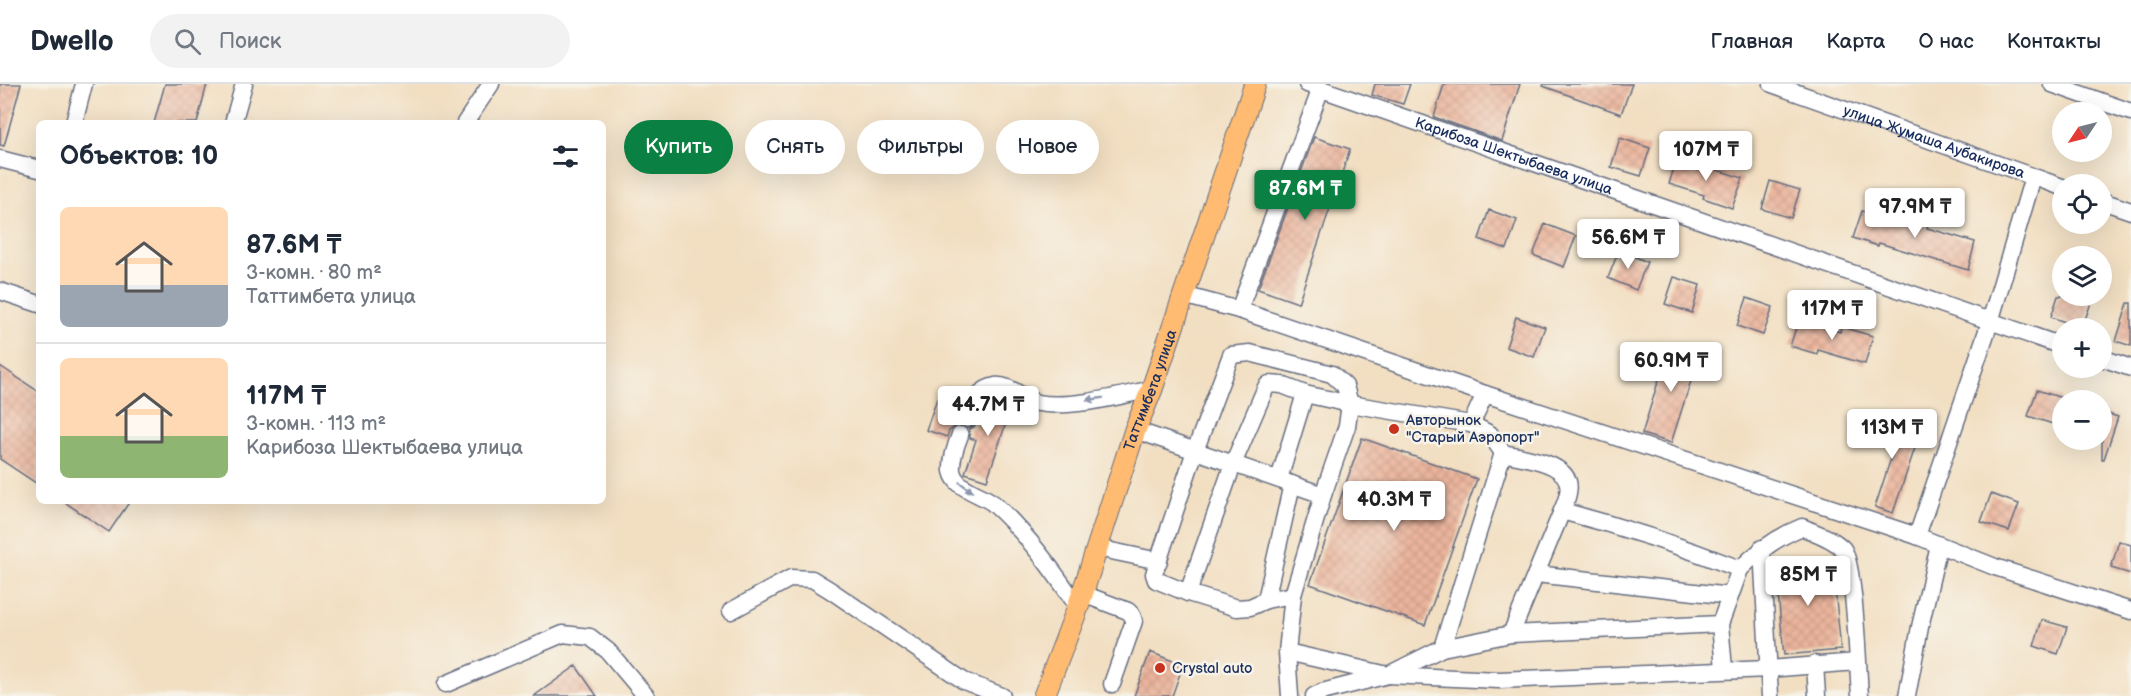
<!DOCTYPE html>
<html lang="ru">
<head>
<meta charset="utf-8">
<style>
	:root { --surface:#fff; --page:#f2f2f3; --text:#1f2937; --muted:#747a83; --line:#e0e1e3; --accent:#0b8043 }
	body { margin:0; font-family:"Balsamiq Sans",sans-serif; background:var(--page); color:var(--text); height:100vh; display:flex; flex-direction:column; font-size:22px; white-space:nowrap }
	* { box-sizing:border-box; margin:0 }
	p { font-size:20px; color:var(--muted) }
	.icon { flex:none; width:33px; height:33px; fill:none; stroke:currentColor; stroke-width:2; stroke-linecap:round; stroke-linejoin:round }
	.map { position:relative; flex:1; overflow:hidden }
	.details { position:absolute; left:36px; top:36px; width:570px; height:384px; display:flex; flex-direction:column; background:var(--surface); border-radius:9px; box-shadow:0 6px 24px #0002 }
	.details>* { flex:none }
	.top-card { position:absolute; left:624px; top:36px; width:570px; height:54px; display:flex; gap:12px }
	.needle { width:39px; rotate:235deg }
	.controls { position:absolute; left:2052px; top:18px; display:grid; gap:12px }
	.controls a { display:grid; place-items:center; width:60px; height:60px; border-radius:50%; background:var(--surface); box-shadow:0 6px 24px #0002; font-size:30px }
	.price { position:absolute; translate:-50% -51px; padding:0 14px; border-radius:6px; background:#fff; color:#222; font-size:20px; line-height:39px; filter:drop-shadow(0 2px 3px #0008) }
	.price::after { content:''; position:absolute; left:50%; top:36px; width:18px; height:14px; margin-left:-9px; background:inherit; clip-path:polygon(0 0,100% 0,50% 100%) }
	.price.current { background:var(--accent); color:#fff }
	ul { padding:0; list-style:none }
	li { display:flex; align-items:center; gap:18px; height:150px; padding:0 24px }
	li+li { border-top:2px solid var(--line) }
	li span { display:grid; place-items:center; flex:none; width:168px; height:120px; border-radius:9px; color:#555 }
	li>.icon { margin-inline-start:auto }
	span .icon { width:72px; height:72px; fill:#fffc; stroke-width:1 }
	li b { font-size:26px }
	h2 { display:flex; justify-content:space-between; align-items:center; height:72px; padding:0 24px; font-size:26px }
	.tag { padding:0 21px; border-radius:27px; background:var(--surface); box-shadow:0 6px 24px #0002; font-size:21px; line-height:54px }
	.tag.current { background:var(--accent); color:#fff }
	header { display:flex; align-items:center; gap:36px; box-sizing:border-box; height:84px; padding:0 30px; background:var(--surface); border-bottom:2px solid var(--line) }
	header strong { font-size:28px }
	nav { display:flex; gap:33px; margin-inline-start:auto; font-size:21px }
	.search { width:420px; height:54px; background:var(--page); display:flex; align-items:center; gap:15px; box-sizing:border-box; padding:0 21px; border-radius:33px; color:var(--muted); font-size:22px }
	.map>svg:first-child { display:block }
</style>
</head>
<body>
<header>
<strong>Dwello</strong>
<div class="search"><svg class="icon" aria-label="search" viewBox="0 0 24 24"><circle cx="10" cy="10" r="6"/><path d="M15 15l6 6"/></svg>Поиск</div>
<nav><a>Главная</a><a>Карта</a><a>О нас</a><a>Контакты</a></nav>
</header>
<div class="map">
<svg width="2131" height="612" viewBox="0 0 2131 612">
	<defs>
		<pattern id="building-cross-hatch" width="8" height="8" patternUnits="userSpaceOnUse" patternTransform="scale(1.5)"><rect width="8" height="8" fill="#ebb49b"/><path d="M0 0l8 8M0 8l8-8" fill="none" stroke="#c99b88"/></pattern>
	</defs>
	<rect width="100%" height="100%" fill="#f7f3e8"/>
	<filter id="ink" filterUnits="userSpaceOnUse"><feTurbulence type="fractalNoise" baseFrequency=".0167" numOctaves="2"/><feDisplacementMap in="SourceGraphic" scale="12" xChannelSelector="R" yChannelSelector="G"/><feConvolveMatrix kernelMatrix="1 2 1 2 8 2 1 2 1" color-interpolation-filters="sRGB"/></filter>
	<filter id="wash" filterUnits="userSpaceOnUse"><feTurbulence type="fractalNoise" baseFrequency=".008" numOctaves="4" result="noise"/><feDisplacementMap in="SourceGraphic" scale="24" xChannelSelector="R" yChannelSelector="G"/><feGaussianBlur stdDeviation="1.35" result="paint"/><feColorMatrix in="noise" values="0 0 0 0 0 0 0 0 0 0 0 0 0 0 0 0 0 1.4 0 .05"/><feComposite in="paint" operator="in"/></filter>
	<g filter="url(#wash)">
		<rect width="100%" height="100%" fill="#f2dfc2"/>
		<g id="blocks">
			<path fill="url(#building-cross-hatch)" d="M0,0H21L4,62L0,61Z
				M165,0H207L197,39H154Z
				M1375,0H1410L1403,20L1372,11Z
				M1444,0H1520L1502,57L1434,33Z
				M1544,0H1632L1621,30L1543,2Z
				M1314,53L1350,65L1298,219L1258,205Z
				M1620,54L1650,64L1641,92L1611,83Z
				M1677,74L1743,94L1732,124L1703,114L1704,111L1669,100Z
				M1770,97L1800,106L1791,134L1762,125Z
				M1489,126L1517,136L1507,165L1479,155Z
				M1862,127L1899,139L1901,132L1928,141L1927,144L1975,158L1968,186L1879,159L1878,162L1853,154Z
				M1545,140L1576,152L1564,183L1533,171Z
				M1619,166L1647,178L1636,206L1608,194Z
				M1674,193L1700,201L1692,229L1665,220Z
				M2058,212H2079L2092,216L2082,244L2051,233Z
				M1747,214L1773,223L1763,251L1737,242Z
				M2128,219H2131V262L2116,257Z
				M1516,233L1545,243L1534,273L1506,263Z
				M1799,235L1840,248L1841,243L1873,252L1865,280L1818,266L1817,270L1790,262Z
				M1670,259L1700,269L1671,359L1642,350Z
				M0,282L39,308V401L0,375Z
				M2037,306L2062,314L2053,340L2028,332Z
				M996,313L1013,318L987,396L965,389L976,356L970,354L969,345L974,343L977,337L982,338L989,316Z
				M937,315L957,322L955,329L957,330L958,341L949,347L947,353L926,346Z
				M2102,328L2118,333L2104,375H2102Z
				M1866,334L1919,352L1893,429L1875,423L1895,362L1861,350Z
				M1362,354L1477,395L1425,541L1310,500Z
				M1991,410L2019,420L2009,447L1981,438Z
				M63,417H130L109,448Z
				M2119,457L2131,461V490L2111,484Z
				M1832,474L1841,566L1784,571L1775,480Z
				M2042,536L2067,543L2058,570L2034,562Z
				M1150,568L1183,581L1172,612H1134Z
				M576,582L597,612H534Z"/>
		</g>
	</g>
	<g filter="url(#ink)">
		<use href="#blocks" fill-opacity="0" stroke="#666d81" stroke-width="1.5"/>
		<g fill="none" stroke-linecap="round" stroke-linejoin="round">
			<g stroke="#666d81" stroke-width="19">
				<g id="minor">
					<path id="s1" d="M1307,0L2062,262"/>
					<path id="s2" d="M1772,0L2062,103"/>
					<path d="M2052,0L2131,28"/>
					<path d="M74,39L84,0"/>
					<path d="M233,39L244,0"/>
					<path d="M465,39L491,0"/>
					<path d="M0,75L39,85"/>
					<path d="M2033,93L1990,238L1917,452L1995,483L2131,527"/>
					<path d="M2102,117L2131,127"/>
					<path d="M0,207L39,220"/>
					<path d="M1183,211L1239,226L1485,310L1917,452"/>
					<path d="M1239,226L1321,4"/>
					<path d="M2102,274L2131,284"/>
					<path d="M967,335C971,320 979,305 995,302C1010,300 1024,316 1038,319C1070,325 1119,312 1152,305"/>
					<path d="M1471,340L1485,310"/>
					<path d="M1135,346L1323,411"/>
					<path d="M960,351C956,361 951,376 952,387C956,406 981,409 994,420C1027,450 1053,486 1078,523"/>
					<path d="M1279,395L1305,310L1350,320L1345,302L1332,290L1250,269L1231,271L1195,367L1154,490L1156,496L1188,509L1237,524L1250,523L1266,516L1293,511"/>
					<path d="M1097,464L1159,477"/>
					<path d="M1762,464L1770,612"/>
					<path d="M1536,490L1730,512"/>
					<path d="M1188,509L1233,380L1266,303L1269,300L1282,301L1305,310"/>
					<path d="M1083,510L1128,527L1132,531L1134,537L1112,600"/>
					<path d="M1266,516L1292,400"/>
					<path d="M731,527L791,494L812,495L830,506L964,597L1002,612"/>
					<path d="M1511,550L1562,427"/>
					<path d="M1442,564L1503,369"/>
					<path d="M1287,568L1388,591L1499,596L1769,585L1857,578"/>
					<path d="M1815,580L1817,612"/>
					<path d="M1724,585L1720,540L1740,485"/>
					<path d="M446,600L563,550L590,553L608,567L646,612"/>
					<path d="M1290,612L1287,568L1293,511L1323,411L1347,342L1350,320L1471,340L1490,350L1503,369C1523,374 1575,378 1568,409C1567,415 1564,422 1562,427C1623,443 1681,462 1740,485C1759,466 1777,453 1802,443C1815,449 1833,454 1843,465C1855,481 1858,586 1860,612"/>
					<path d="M1314,612L1322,608L1388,591L1442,564L1511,550L1720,540"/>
					<path d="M1907,612L1920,543L1939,461"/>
				</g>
			</g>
			<g stroke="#666d81" stroke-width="23">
				<g id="major">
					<path id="s3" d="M1044,612L1078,523L1135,346L1152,305L1255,0"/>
				</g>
			</g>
			<use href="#minor" stroke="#fff" stroke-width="16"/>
			<use href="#major" stroke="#ffbb71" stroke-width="21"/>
		</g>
		<defs><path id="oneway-solid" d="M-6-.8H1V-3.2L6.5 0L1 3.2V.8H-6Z" transform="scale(1.5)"/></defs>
		<g fill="#8d97ae">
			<use href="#oneway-solid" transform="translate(1095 315) rotate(171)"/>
			<use href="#oneway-solid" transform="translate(966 403) rotate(37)"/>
		</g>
	</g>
	<g fill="#c8321e" stroke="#f7f3e8" stroke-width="2">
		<circle cx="1394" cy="345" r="6"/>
		<circle cx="1160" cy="584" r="6"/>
	</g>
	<g text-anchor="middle" stroke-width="5" stroke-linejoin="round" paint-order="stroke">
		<g font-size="15" fill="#1b2f5e" stroke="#f7f3e8">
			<text dy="5" stroke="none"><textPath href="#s2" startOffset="172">улица Жумаша Аубакирова</textPath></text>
			<text dy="5" stroke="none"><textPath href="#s1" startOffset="219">Карибоза Шектыбаева улица</textPath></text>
			<text dy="5" stroke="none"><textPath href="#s3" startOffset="324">Таттимбета улица</textPath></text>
		</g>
		<g font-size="15" fill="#1b2f5e" stroke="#f7f3e8" text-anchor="start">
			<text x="1406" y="341">Авторынок<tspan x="1406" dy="17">"Старый Аэропорт"</tspan></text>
			<text x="1172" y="589">Crystal auto</text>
		</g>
	</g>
</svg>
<div class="controls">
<a><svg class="needle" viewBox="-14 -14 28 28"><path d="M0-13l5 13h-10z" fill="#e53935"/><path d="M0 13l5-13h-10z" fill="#747a83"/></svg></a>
<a><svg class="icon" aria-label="locate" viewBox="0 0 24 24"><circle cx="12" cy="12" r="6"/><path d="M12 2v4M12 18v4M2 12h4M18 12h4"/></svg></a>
<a><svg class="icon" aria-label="layers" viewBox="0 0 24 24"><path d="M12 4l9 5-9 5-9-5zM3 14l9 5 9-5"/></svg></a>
<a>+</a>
<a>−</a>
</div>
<b class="price" style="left:1706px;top:98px">107M ₸</b>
<b class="price current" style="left:1305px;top:137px">87.6M ₸</b>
<b class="price" style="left:1915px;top:155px">97.9M ₸</b>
<b class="price" style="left:1628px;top:186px">56.6M ₸</b>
<b class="price" style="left:1832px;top:257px">117M ₸</b>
<b class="price" style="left:1671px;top:309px">60.9M ₸</b>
<b class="price" style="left:988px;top:353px">44.7M ₸</b>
<b class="price" style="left:1892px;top:376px">113M ₸</b>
<b class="price" style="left:1394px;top:448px">40.3M ₸</b>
<b class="price" style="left:1808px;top:523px">85M ₸</b>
<div class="top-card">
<a class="tag current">Купить</a>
<a class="tag">Снять</a>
<a class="tag">Фильтры</a>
<a class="tag">Новое</a>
</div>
<section class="details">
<h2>Объектов: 10<svg class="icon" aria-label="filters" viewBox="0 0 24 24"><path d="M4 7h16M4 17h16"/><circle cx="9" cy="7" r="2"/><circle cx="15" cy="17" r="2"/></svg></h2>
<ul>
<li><span style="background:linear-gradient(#ffd9b3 65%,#9aa5b1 0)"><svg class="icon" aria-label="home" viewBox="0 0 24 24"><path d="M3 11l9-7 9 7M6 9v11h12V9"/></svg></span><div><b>87.6M ₸</b><p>3-комн. · 80 m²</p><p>Таттимбета улица</p></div></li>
<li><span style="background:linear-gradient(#ffd9b3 65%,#8fb573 0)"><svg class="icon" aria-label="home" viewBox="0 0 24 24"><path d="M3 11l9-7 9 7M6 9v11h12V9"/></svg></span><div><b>117M ₸</b><p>3-комн. · 113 m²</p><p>Карибоза Шектыбаева улица</p></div></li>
</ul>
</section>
</div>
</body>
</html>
